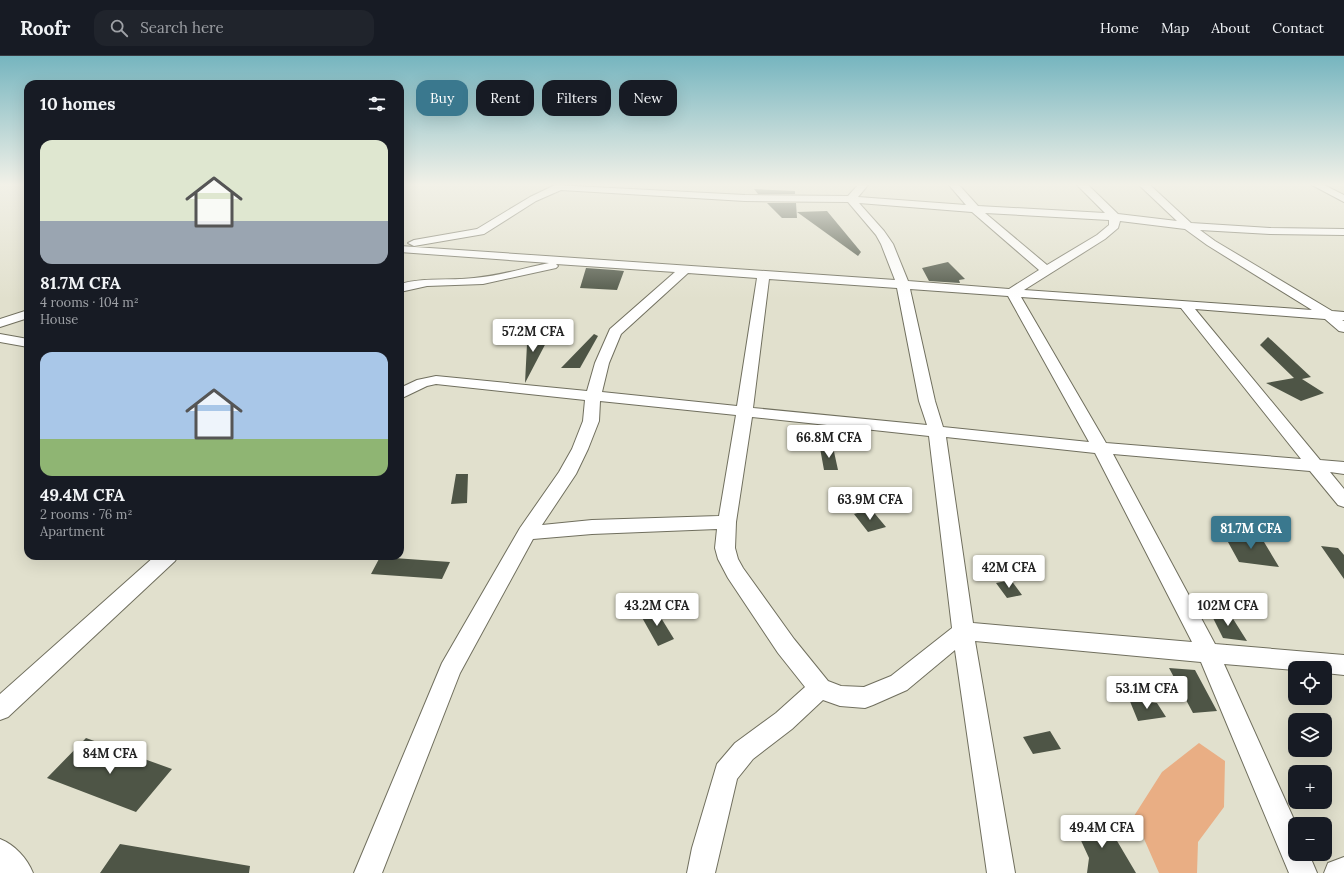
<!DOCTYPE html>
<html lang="en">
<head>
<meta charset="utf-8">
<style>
	:root { --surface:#171b24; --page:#20242c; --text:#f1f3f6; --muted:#9ea1a6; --line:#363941; --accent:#3a788e }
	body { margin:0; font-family:Lora,serif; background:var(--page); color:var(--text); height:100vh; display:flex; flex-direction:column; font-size:15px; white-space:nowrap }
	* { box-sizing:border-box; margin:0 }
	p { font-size:13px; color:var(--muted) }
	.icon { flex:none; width:22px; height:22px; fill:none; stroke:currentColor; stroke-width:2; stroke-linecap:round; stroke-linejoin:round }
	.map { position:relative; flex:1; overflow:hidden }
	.panel { position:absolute; left:24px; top:24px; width:380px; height:480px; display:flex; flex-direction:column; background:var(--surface); border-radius:12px; box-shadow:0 4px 16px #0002 }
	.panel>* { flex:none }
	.guide { position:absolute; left:416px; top:24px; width:380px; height:36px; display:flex; gap:8px }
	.controls { position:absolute; left:1288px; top:605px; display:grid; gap:8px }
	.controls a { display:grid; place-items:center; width:44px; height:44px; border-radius:8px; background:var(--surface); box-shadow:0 4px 16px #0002; font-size:20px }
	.price { position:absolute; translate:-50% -34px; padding:0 9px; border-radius:4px; background:#fff; color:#222; font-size:13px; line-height:26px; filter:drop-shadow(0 1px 2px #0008) }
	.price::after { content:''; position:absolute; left:50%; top:24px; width:12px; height:9px; margin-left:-6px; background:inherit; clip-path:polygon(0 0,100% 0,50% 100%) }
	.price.selected { background:var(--accent); color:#fff }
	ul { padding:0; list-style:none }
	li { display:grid; align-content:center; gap:8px; height:212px; padding:0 16px }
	li span { display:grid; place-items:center; height:124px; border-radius:12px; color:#555 }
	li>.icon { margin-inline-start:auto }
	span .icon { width:72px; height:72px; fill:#fffc; stroke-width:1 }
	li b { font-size:17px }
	h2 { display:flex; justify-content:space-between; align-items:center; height:48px; padding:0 16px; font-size:17px }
	.pill { padding:0 14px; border-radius:12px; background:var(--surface); box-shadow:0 4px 16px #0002; font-size:14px; line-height:36px }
	.pill.selected { background:var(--accent); color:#fff }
	header { display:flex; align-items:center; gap:24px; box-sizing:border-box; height:56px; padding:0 20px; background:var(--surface); border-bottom:1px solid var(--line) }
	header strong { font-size:19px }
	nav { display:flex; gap:22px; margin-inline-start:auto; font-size:14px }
	.search { width:280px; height:36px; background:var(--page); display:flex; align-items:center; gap:10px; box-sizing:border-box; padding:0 14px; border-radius:12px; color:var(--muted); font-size:15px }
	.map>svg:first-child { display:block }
</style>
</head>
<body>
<header>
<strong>Roofr</strong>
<div class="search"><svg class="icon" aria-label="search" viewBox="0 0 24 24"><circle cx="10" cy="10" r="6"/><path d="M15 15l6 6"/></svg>Search here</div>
<nav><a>Home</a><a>Map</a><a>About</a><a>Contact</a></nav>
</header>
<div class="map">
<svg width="1344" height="817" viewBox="0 0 1344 817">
	<rect width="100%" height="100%" fill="#e1e0cd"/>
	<path fill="#e9ae84" d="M1199,687L1225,705L1224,751L1198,786L1197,817H1159L1134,760L1162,716Z"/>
	<path fill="#4e5546" d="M754,133L795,135V138H758Z
		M767,147H796L797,162H782Z
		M827,155L861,196L858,200L797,156Z
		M948,206L965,223L959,224L960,227L929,225L922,212Z
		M586,212L614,214L624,215L617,234L580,232Z
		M594,278L598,280L580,312H561Z
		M528,281L548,283L525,327L527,288Z
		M1268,281L1311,321L1302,323L1324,337L1301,345L1266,327L1294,322L1260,289Z
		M833,391L838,414H824L820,392Z
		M456,418H468L467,447L451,448Z
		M871,453L886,471L868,476L854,458Z
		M1223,477L1261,481L1279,511L1239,506Z
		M1321,490L1338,492L1344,499V523Z
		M380,501L450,506L442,523L371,518Z
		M1011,524L1022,539L1007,542L996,527Z
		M655,552L674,583L658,590L640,558Z
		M1210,556L1230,558L1247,585L1223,582Z
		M1169,612L1195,614L1217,655L1193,657Z
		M1129,643L1157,647L1166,661L1138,665Z
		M1050,675L1061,693L1033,698L1023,681Z
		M86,682L172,713L136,756L47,722Z
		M1085,761L1097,773H1110L1136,817H1087L1089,802L1072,765Z
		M120,788L250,810L249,817H100Z"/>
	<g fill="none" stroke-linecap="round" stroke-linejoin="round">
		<g stroke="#706f5e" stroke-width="2">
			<path id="street" d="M555,129L745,139L848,140L858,129H868L858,141L966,149L949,129H959L978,150L1105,157L1077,129H1088L1118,158L1177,165L1139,129H1150L1191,167L1270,172L1344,173V179L1270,178L1200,174L1215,185L1332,255L1344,256V264H1342L1344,265V276L1339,275L1325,263L1195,253L1320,404L1344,406V418L1330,416L1344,433V451L1338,449L1310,415L1113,398L1215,588L1344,599V619L1325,617V612H1295V614L1224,608L1296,768L1295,798H1309L1317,817H1289L1201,606L975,585L1015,817H987L955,594L907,634L873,649L865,652L840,650L823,644L792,673L753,703L737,723L715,817H687L692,792L717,708L735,687L776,657L805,631L778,597L728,522L718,503L715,492L717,473L592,478L533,483L460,617L382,817H354L442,607L520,472L559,416L572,393L583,365L585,344L436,328L427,330L400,343V332L417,324L436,320L587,335L595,307L610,273L675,216L556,208L558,210L556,212L483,228L427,230L400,236V228C424,221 449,225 474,222C499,220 524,212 549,207L400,196V190L895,224L881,188L876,179L848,146L745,145L561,134L536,145L484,178L414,190L408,187L414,184L477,173L530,141ZM859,147L972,156L1039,214L1009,233L908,225L893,188L884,175ZM985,157L1109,164V169L1097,179L1047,209ZM1120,165L1185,173L1207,189L1312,254L1024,234L1105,183L1118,172ZM688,217L757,222L737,350L602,336L609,307L621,278ZM769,223L897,232L919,345L927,369L753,352ZM910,233L1008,240L1089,386L943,371L935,345ZM1021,241L1181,252L1301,403L1106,387ZM600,345L736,359L719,460L592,464L542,469L576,418L588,393L599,365ZM752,361L929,380L952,572L891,620L864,631L841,630L828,625L794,583L743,512L738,503L735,492L736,466ZM946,381L1095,397L1192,586L973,567Z
				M1312,129H1324L1344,139V146Z
				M28,254V262L0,271V263Z
				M0,278L28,283V291L0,286Z
				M155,500H178L175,505L8,661L0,664V638Z
				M0,783C15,789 27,802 33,817H0Z
				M1344,801V817H1324L1328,807Z"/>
		</g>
		<use href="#street" fill="#fff" fill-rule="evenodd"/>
	</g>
	<linearGradient id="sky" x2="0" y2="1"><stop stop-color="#76b5bf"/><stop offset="0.53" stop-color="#f2f1e8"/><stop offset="1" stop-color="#f2f1e8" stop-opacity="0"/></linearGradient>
	<rect width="1344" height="243" fill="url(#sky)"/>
</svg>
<div class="controls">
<a><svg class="icon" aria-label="locate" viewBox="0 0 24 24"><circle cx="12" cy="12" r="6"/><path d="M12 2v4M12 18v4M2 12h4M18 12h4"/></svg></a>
<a><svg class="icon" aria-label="layers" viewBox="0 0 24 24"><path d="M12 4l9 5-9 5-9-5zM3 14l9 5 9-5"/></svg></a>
<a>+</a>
<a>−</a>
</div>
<b class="price" style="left:533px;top:297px">57.2M CFA</b>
<b class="price" style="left:829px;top:403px">66.8M CFA</b>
<b class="price" style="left:870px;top:465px">63.9M CFA</b>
<b class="price selected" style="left:1251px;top:494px">81.7M CFA</b>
<b class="price" style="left:1009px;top:533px">42M CFA</b>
<b class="price" style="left:657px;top:571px">43.2M CFA</b>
<b class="price" style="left:1228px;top:571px">102M CFA</b>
<b class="price" style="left:1147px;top:654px">53.1M CFA</b>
<b class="price" style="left:110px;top:719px">84M CFA</b>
<b class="price" style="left:1102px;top:793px">49.4M CFA</b>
<div class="guide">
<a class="pill selected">Buy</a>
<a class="pill">Rent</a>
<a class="pill">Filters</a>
<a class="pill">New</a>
</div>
<section class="panel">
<h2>10 homes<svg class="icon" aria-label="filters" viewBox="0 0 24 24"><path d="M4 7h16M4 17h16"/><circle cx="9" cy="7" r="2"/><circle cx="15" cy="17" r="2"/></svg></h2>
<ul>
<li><span style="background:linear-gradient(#dfe7d0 65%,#9aa5b1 0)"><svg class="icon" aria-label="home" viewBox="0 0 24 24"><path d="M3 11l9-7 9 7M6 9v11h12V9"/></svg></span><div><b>81.7M CFA</b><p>4 rooms · 104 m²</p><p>House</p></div></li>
<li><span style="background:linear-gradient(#a9c7e8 70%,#8fb573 0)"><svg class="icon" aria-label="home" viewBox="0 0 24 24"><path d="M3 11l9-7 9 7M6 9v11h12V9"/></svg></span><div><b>49.4M CFA</b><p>2 rooms · 76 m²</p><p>Apartment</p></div></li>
</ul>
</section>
</div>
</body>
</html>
